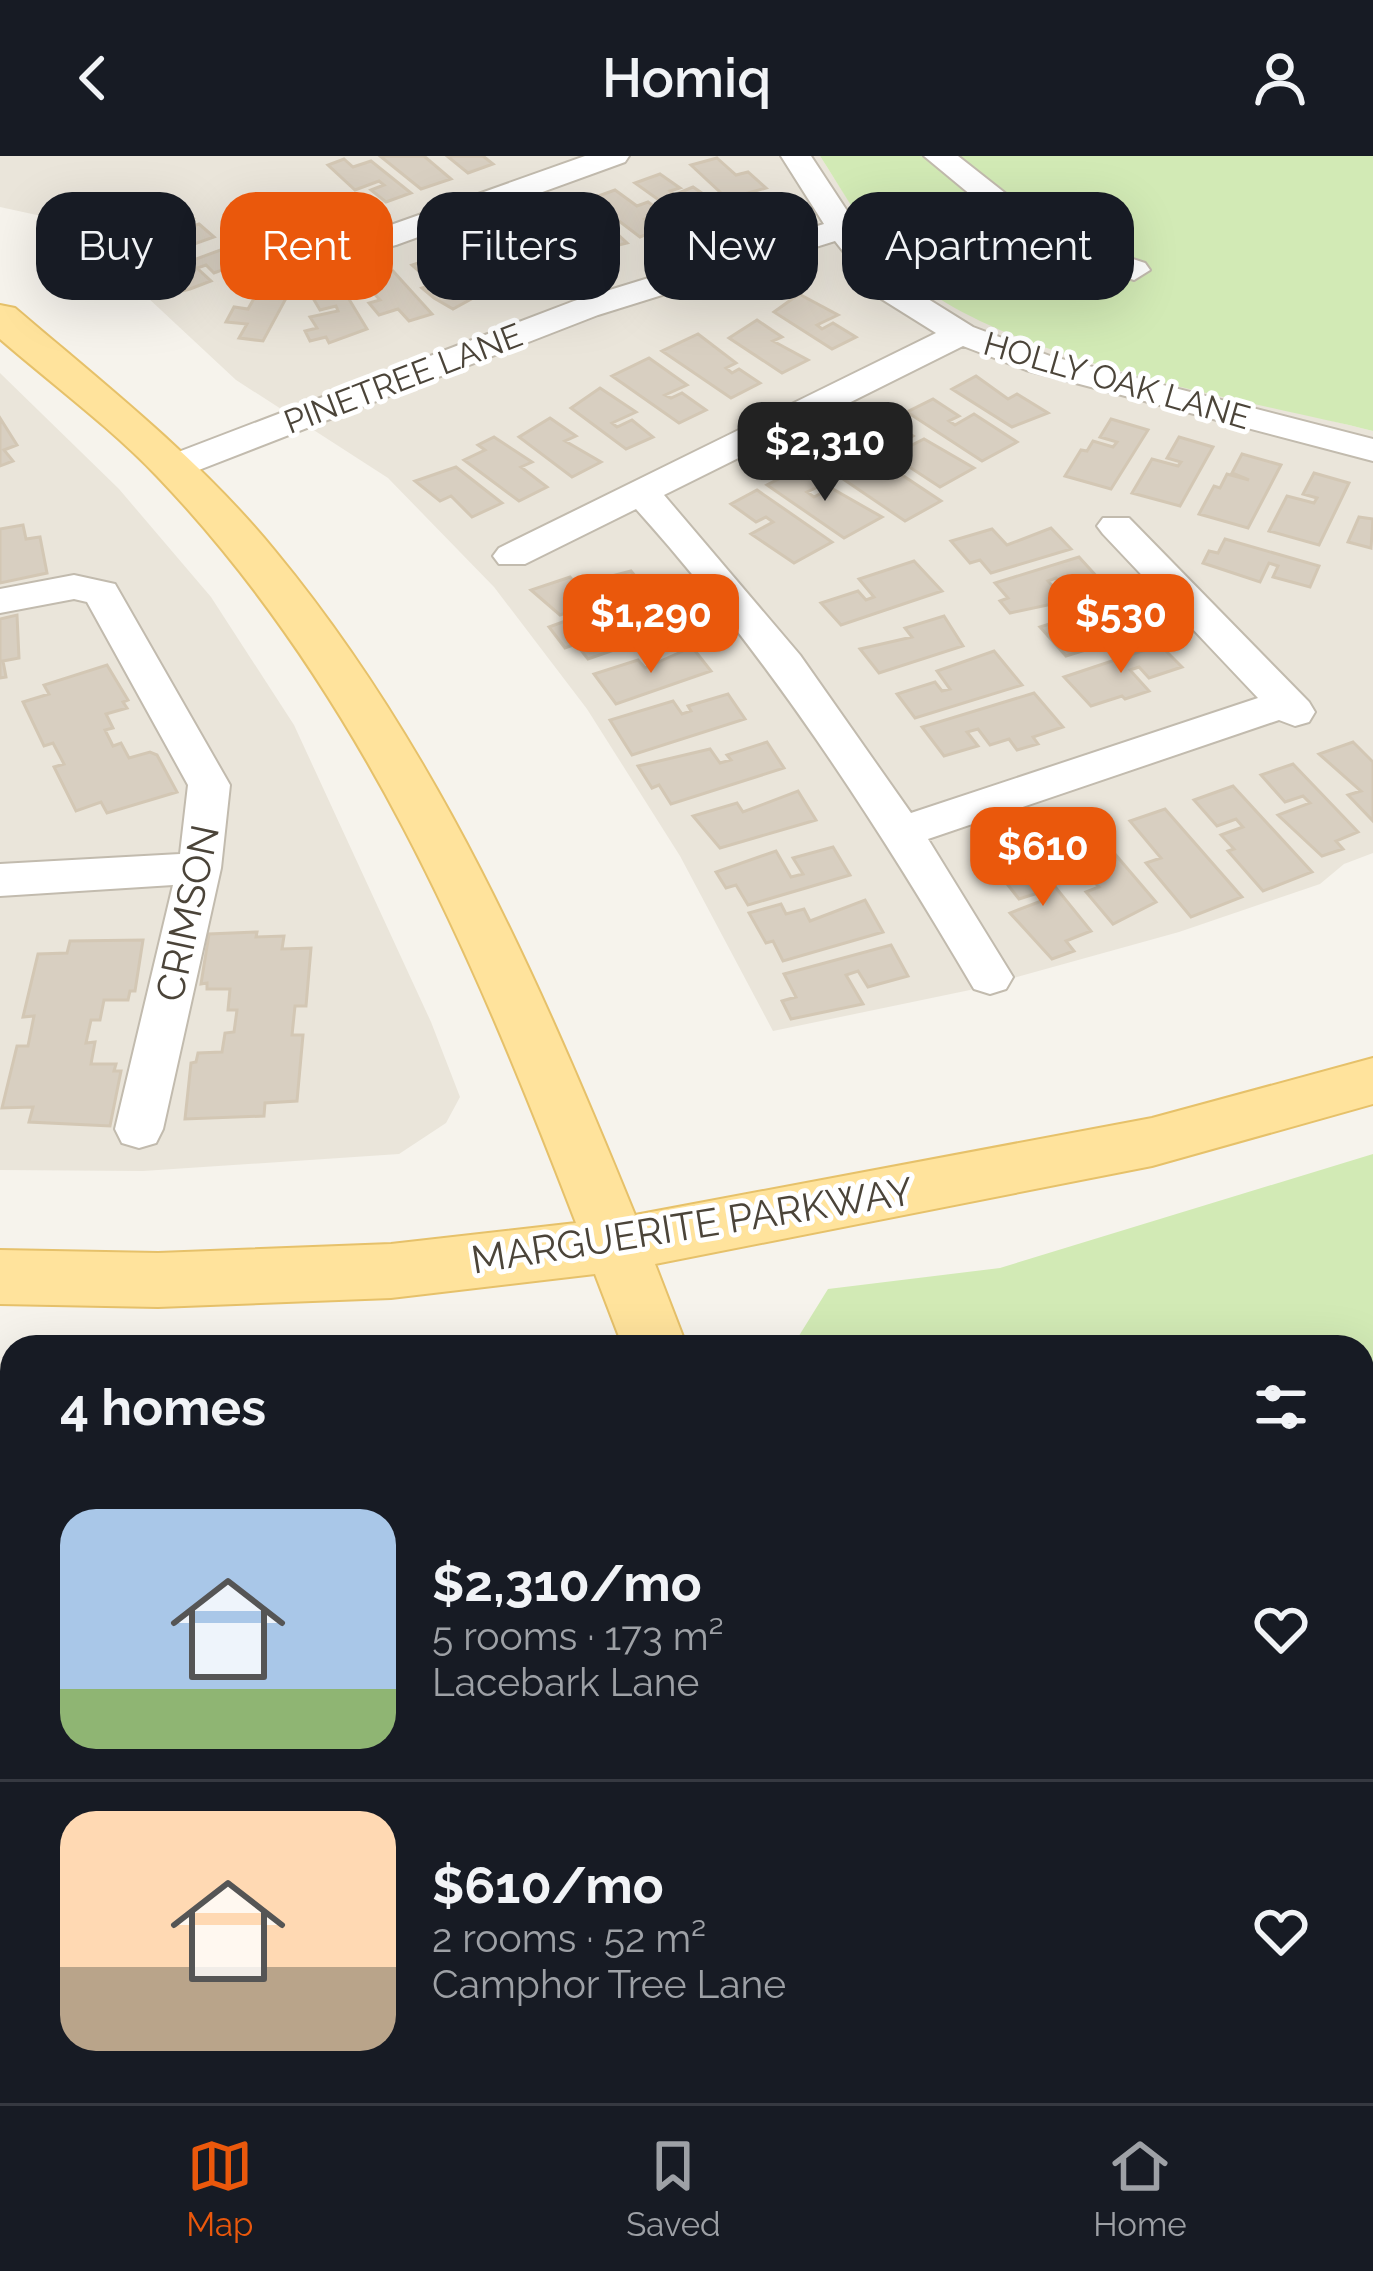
<!DOCTYPE html>
<html lang="en">
<head>
<meta charset="utf-8">
<style>
	:root { --surface:#171b24; --page:#20242c; --text:#f1f3f6; --muted:#9ea1a6; --line:#363941; --accent:#ea580c }
	body { margin:0; font-family:Raleway,sans-serif; background:var(--page); color:var(--text); height:100vh; display:flex; flex-direction:column; font-size:45px; white-space:nowrap }
	* { box-sizing:border-box; margin:0 }
	p { font-size:39px; color:var(--muted) }
	.icon { flex:none; width:66px; height:66px; fill:none; stroke:currentColor; stroke-width:2; stroke-linecap:round; stroke-linejoin:round }
	.map { position:relative; flex:1; overflow:hidden }
	.details { position:absolute; left:0px; top:1179px; width:1374px; height:768px; display:flex; flex-direction:column; background:var(--surface); border-radius:36px 36px 0 0; box-shadow:0 12px 48px #0002 }
	.details>* { flex:none }
	.banner { position:absolute; left:36px; top:36px; width:1302px; height:108px; display:flex; gap:24px }
	.price { position:absolute; translate:-50% -102px; padding:0 27px; border-radius:24px; background:var(--accent); color:#fff; font-size:39px; line-height:78px; filter:drop-shadow(0 3px 6px #0008) }
	.price::after { content:''; position:absolute; left:50%; top:72px; width:36px; height:27px; margin-left:-18px; background:inherit; clip-path:polygon(0 0,100% 0,50% 100%) }
	.price.current { background:#222; color:#fff }
	ul { padding:0; list-style:none }
	li { display:flex; align-items:center; gap:36px; height:300px; padding:0 60px }
	li+li { border-top:3px solid var(--line) }
	li span { display:grid; place-items:center; flex:none; width:336px; height:240px; border-radius:36px; color:#555 }
	li>.icon { margin-inline-start:auto }
	span .icon { width:144px; height:144px; fill:#fffc; stroke-width:1 }
	li b { font-size:51px }
	h2 { display:flex; justify-content:space-between; align-items:center; height:144px; padding:0 60px; font-size:51px }
	.pill { padding:0 42px; border-radius:36px; background:var(--surface); box-shadow:0 12px 48px #0002; font-size:42px; line-height:108px }
	.pill.current { background:var(--accent); color:#fff }
	header { display:flex; justify-content:space-between; align-items:center; height:156px; padding:0 60px; background:var(--surface); font-size:54px; font-weight:600 }
	.tab-bar { display:flex; justify-content:space-around; align-items:center; height:168px; border-top:3px solid var(--line); background:var(--surface); font-size:33px; color:var(--muted) }
	.tab-bar a { display:grid; justify-items:center; gap:6px }
	.tab-bar .current { color:var(--accent) }
	.map>svg:first-child { display:block }
</style>
</head>
<body>
<header><svg class="icon" aria-label="back" viewBox="0 0 24 24"><path d="M15 5l-7 7 7 7"/></svg>Homiq<svg class="icon" aria-label="person" viewBox="0 0 24 24"><circle cx="12" cy="8" r="4"/><path d="M4 21q1-7 8-7t8 7"/></svg></header>
<div class="map">
<svg width="1373" height="1947" viewBox="0 0 1373 1947">
	<rect width="100%" height="100%" fill="#f6f3ec"/>
	<path fill="#eae5da" d="M0,0H820L861,64L1083,203L1373,275V697L1344,708L1320,728L1179,776L970,834L773,875L680,700L587,553L494,431L388,322L236,224L132,127L46,61L0,51Z
		M0,217L119,333L211,441L294,569L431,866L460,941L446,967L399,998L143,1015L0,1014Z
		M0,1206L12,1207V1935H796L802,1947H0Z
		M1373,1207V1947H1118L1112,1935H1362V1209Z"/>
	<path fill="#d2eab5" d="M820,0H1373V275C1241,242 985,203 893,106C864,75 843,35 820,0Z
		M1373,998V1207L1362,1209V1191H792L828,1133L1000,1112Z"/>
	<path fill="#d8cfc1" stroke="#d3c7b4" stroke-width="3" d="M380,0H424L451,23L421,33Z
		M447,0H483L493,8L468,17Z
		M717,2L736,19L748,16L766,32L748,37L754,42L733,48L691,9Z
		M344,3L353,11L371,5L411,37L386,46L371,34L384,29L379,25L355,34L328,9Z
		M660,18L680,32L670,35L674,39L693,31L725,53L691,67L635,27Z
		M615,34L637,50L648,46L662,56L645,63L660,73L640,81L590,43Z
		M179,50L193,62L119,88L93,74L137,57L150,69L158,66L150,60Z
		M569,51L587,65L574,69L579,73L602,64L627,87L590,96L544,60Z
		M534,65L588,106L551,120L524,99L545,91L538,85L527,89L509,74Z
		M199,68L214,81L177,94L183,100L162,107L153,98L129,106L118,96Z
		M486,82L542,125L505,140L480,121L485,119L476,111L492,105L488,101L475,106L458,93Z
		M226,92L241,107L214,117L206,109L197,112L211,125L190,133L169,138L150,120Z
		M439,100L484,136L453,153L434,142L422,132L448,123L443,119L429,124L412,109Z
		M393,115L432,158L409,165L398,153L379,159L369,147L380,144L362,124Z
		M261,130L291,133L263,185L239,182L247,168L226,166L234,151L248,153Z
		M341,130L367,173L329,187L326,181L310,185L305,175L317,172L310,161L338,155L336,150L320,154L310,137Z
		M799,138L838,159L817,169L822,173L833,167L856,181L832,193L774,156Z
		M757,164L782,181L773,185L808,204L782,217L729,182Z
		M698,178L736,207L726,212L732,217L739,213L760,227L731,242L662,195Z
		M649,202L687,229L665,239L671,242L682,237L706,254L679,267L612,220Z
		M976,220L1008,243L1017,238L1048,257L1012,271L952,233Z
		M600,232L636,256L612,267L617,271L632,264L653,281L626,293L571,252Z
		M933,243L959,260L949,265L955,269L974,258L1017,286L982,305L907,256Z
		M0,262L17,289L4,294L13,305L0,310Z
		M550,262L576,280L565,285L601,306L572,321L519,281Z
		M1111,263L1148,274L1111,333L1065,320L1081,294L1087,295L1093,285L1113,291L1117,286L1100,281Z
		M890,265L913,280L901,287L908,291L924,283L974,312L940,331L862,280Z
		M494,281L532,306L521,311L547,331L519,345L464,304L485,294L478,289Z
		M1179,281L1213,291L1180,350L1132,337L1152,303L1178,310L1181,306L1167,302Z
		M842,290L868,308L857,314L863,318L884,307L941,345L905,365L815,304Z
		M1242,298L1281,309L1248,372L1199,358L1214,330L1220,332L1227,318L1249,324L1232,317Z
		M456,311L502,347L472,361L451,340L440,345L415,325Z
		M798,313L822,329L807,336L814,341L831,332L882,361L844,382L767,329Z
		M1314,317L1349,327L1319,389L1269,375L1287,340L1314,347L1317,342L1303,338Z
		M757,334L832,386L794,407L751,378L773,366L766,361L756,366L731,348Z
		M1359,361L1373,363L1371,392L1348,386Z
		M23,369L26,383L40,381L47,417L0,427V373Z
		M1051,372L1071,393L991,417L980,404L970,407L951,385L992,373L1007,389Z
		M1225,383L1319,410L1310,431L1273,421L1278,410L1269,407L1260,426L1203,407L1209,395L1218,397Z
		M1079,401L1099,423L1066,433L1056,422L1048,425L1066,445L1010,457L1000,445L1008,442L995,427Z
		M914,405L942,435L841,469L821,447L858,435L866,444L874,441L859,423Z
		M631,415L643,430L560,459L531,434L570,421L577,429Z
		M1121,445L1142,468L1094,483L1099,490L1066,500L1040,471Z
		M660,450L678,472L588,503L576,488L565,492L549,471L568,464L573,470L609,457L625,477L634,474L624,463Z
		M17,459L19,502L3,505L6,521L0,522V463Z
		M944,460L963,490L879,517L860,493L912,481L905,472Z
		M1160,489L1182,511L1149,522L1139,511L1130,514L1149,535L1125,543L1122,540L1091,550L1064,521Z
		M692,491L711,515L616,548L594,518L638,504L645,512Z
		M994,495L1022,529L915,562L897,538L935,526L942,535L950,533L937,515Z
		M107,509L128,544L123,546L127,552L106,558L113,572L105,574L113,590L121,587L129,602L150,596L157,599L177,636L107,657L101,646L76,655L54,611L64,608L53,587L44,590L23,546L49,538L44,529Z
		M1034,537L1063,571L1033,581L1038,588L1017,594L1009,583L990,589L978,573L967,576L978,590L944,600L922,571Z
		M728,538L745,563L632,599L610,564L673,545L682,558L691,555L688,550Z
		M767,586L784,612L671,648L659,629L652,632L638,610L710,593L720,607L731,604L727,599Z
		M1353,586L1373,606V665L1348,639L1361,635L1319,598Z
		M1293,608L1358,676L1336,685L1343,693L1322,700L1278,659L1310,647L1303,640L1285,646L1261,619Z
		M1233,630L1312,716L1263,735L1228,695L1234,693L1221,679L1243,671L1236,663L1217,670L1194,644Z
		M798,635L816,664L720,692L693,660L737,647L743,656Z
		M1165,653L1242,741L1191,761L1146,707L1161,702L1130,665Z
		M1097,677L1156,746L1113,768L1086,736L1099,731L1060,691Z
		M833,691L850,719L748,749L736,729L726,732L716,716L776,695L791,721L803,718L793,702Z
		M1031,701L1091,775L1066,785L1074,795L1052,803L1010,757L1044,744L1038,737L1019,743L996,714Z
		M865,744L883,776L783,805L773,785L766,787L749,757L781,748L786,758L804,753L810,765Z
		M257,776L256,781L284,780L282,793L311,792L306,850H295L292,879H303L297,945L265,947L264,960L185,963L191,907L196,906L198,897L222,896L225,877L234,876L237,854H228L230,833H207V827L201,828L209,778Z
		M143,784L135,835H130L128,844H104L100,864H91L86,887L95,886L91,908H116L114,915H121L110,970L29,966L33,951L2,952L17,890H28L34,860L23,861L38,798L67,797L70,785Z
		M891,789L908,820L868,831L858,815L846,819L863,848L791,863L782,845L796,841L784,818Z
		M0,1319L12,1320V1426L5,1425L9,1411H2L8,1390H0Z
		M0,1640L12,1641L0,1704Z
		M1373,1672V1801L1362,1805V1675Z
		M12,1726V1803L0,1802V1773Z
		M1373,1897V1947H1331L1326,1935H1362V1901Z"/>
	<g fill="none" stroke-linecap="round" stroke-linejoin="round">
		<g stroke="#c2bbae" stroke-width="4">
			<path id="minor" d="M585,0H629L625,6L396,89L385,92L369,82L374,75Z
				M781,0H811L876,99L904,128L973,171L1050,200L1373,283V305L1026,214L963,190L664,339L800,499L911,657L1258,542L1103,378L1097,370L1103,362H1129L1309,546L1315,556L1309,566L1295,570L1279,564L928,683L1013,821L1006,833L990,838L974,833C874,663 768,500 636,353L525,408H499L493,400L499,392L936,177L880,142L835,85L598,159L186,319H160L155,311L160,303L574,145L824,68Z
				M924,0H958L1057,78L1145,107L1150,114L1134,124L1035,92Z
				M74,419L115,428L230,629L221,712L163,973L156,987L139,992L122,987L115,973L173,729L0,740V708L180,698L188,629L87,446L74,443L0,457V433Z
				M0,1507H12V1563H0Z"/>
		</g>
		<g stroke="#e6c16a" stroke-width="4">
			<path id="major" d="M0,149L15,152C106,230 199,302 275,395C437,591 540,826 635,1059L1152,962L1373,902V948L1152,1010L655,1108L687,1191H623L595,1118L391,1142L158,1151L0,1148V1094L158,1097L391,1088L576,1067C473,799 359,531 157,320C109,270 52,228 0,183Z
				M914,1935H997L1002,1947H919Z"/>
		</g>
		<use href="#minor" fill="#fff" fill-rule="evenodd"/>
		<use href="#major" fill="#ffe39c" fill-rule="evenodd"/>
	</g>
	<g text-anchor="middle" stroke-width="10" stroke-linejoin="round" paint-order="stroke">
		<g font-size="33" fill="#4b4439" stroke="#fff">
			<text transform="translate(403 222) rotate(-21)" y="12">PINETREE LANE</text>
			<text transform="translate(1117 224) rotate(16)" y="12">HOLLY OAK LANE</text>
		</g>
		<g font-size="39" fill="#4b4439" stroke="#fff">
			<text transform="translate(187 757) rotate(-78)" y="14">CRIMSON</text>
			<text transform="translate(692 1069) rotate(-9)" y="14">MARGUERITE PARKWAY</text>
		</g>
	</g>
</svg>
<b class="price current" style="left:825px;top:348px">$2,310</b>
<b class="price" style="left:651px;top:520px">$1,290</b>
<b class="price" style="left:1121px;top:520px">$530</b>
<b class="price" style="left:1043px;top:753px">$610</b>
<div class="banner">
<a class="pill">Buy</a>
<a class="pill current">Rent</a>
<a class="pill">Filters</a>
<a class="pill">New</a>
<a class="pill">Apartment</a>
</div>
<section class="details">
<h2>4 homes<svg class="icon" aria-label="filters" viewBox="0 0 24 24"><path d="M4 7h16M4 17h16"/><circle cx="9" cy="7" r="2"/><circle cx="15" cy="17" r="2"/></svg></h2>
<ul>
<li><span style="background:linear-gradient(#a9c7e8 75%,#8fb573 0)"><svg class="icon" aria-label="home" viewBox="0 0 24 24"><path d="M3 11l9-7 9 7M6 9v11h12V9"/></svg></span><div><b>$2,310/mo</b><p>5 rooms · 173 m²</p><p>Lacebark Lane</p></div><svg class="icon" aria-label="heart" viewBox="0 0 24 24"><path d="M12 20l-8-8c-3-5 5-10 8-4 3-6 11-1 8 4z"/></svg></li>
<li><span style="background:linear-gradient(#ffd9b3 65%,#b9a48a 0)"><svg class="icon" aria-label="home" viewBox="0 0 24 24"><path d="M3 11l9-7 9 7M6 9v11h12V9"/></svg></span><div><b>$610/mo</b><p>2 rooms · 52 m²</p><p>Camphor Tree Lane</p></div><svg class="icon" aria-label="heart" viewBox="0 0 24 24"><path d="M12 20l-8-8c-3-5 5-10 8-4 3-6 11-1 8 4z"/></svg></li>
</ul>
</section>
</div>
<nav class="tab-bar">
<a class="current"><svg class="icon" aria-label="map" viewBox="0 0 24 24"><path d="M3 6l6-2 6 2 6-2v14l-6 2-6-2-6 2zM9 4v14M15 6v14"/></svg>Map</a>
<a><svg class="icon" aria-label="saved" viewBox="0 0 24 24"><path d="M7 4h10v16l-5-4-5 4z"/></svg>Saved</a>
<a><svg class="icon" aria-label="home" viewBox="0 0 24 24"><path d="M3 11l9-7 9 7M6 9v11h12V9"/></svg>Home</a>
</nav>
</body>
</html>
